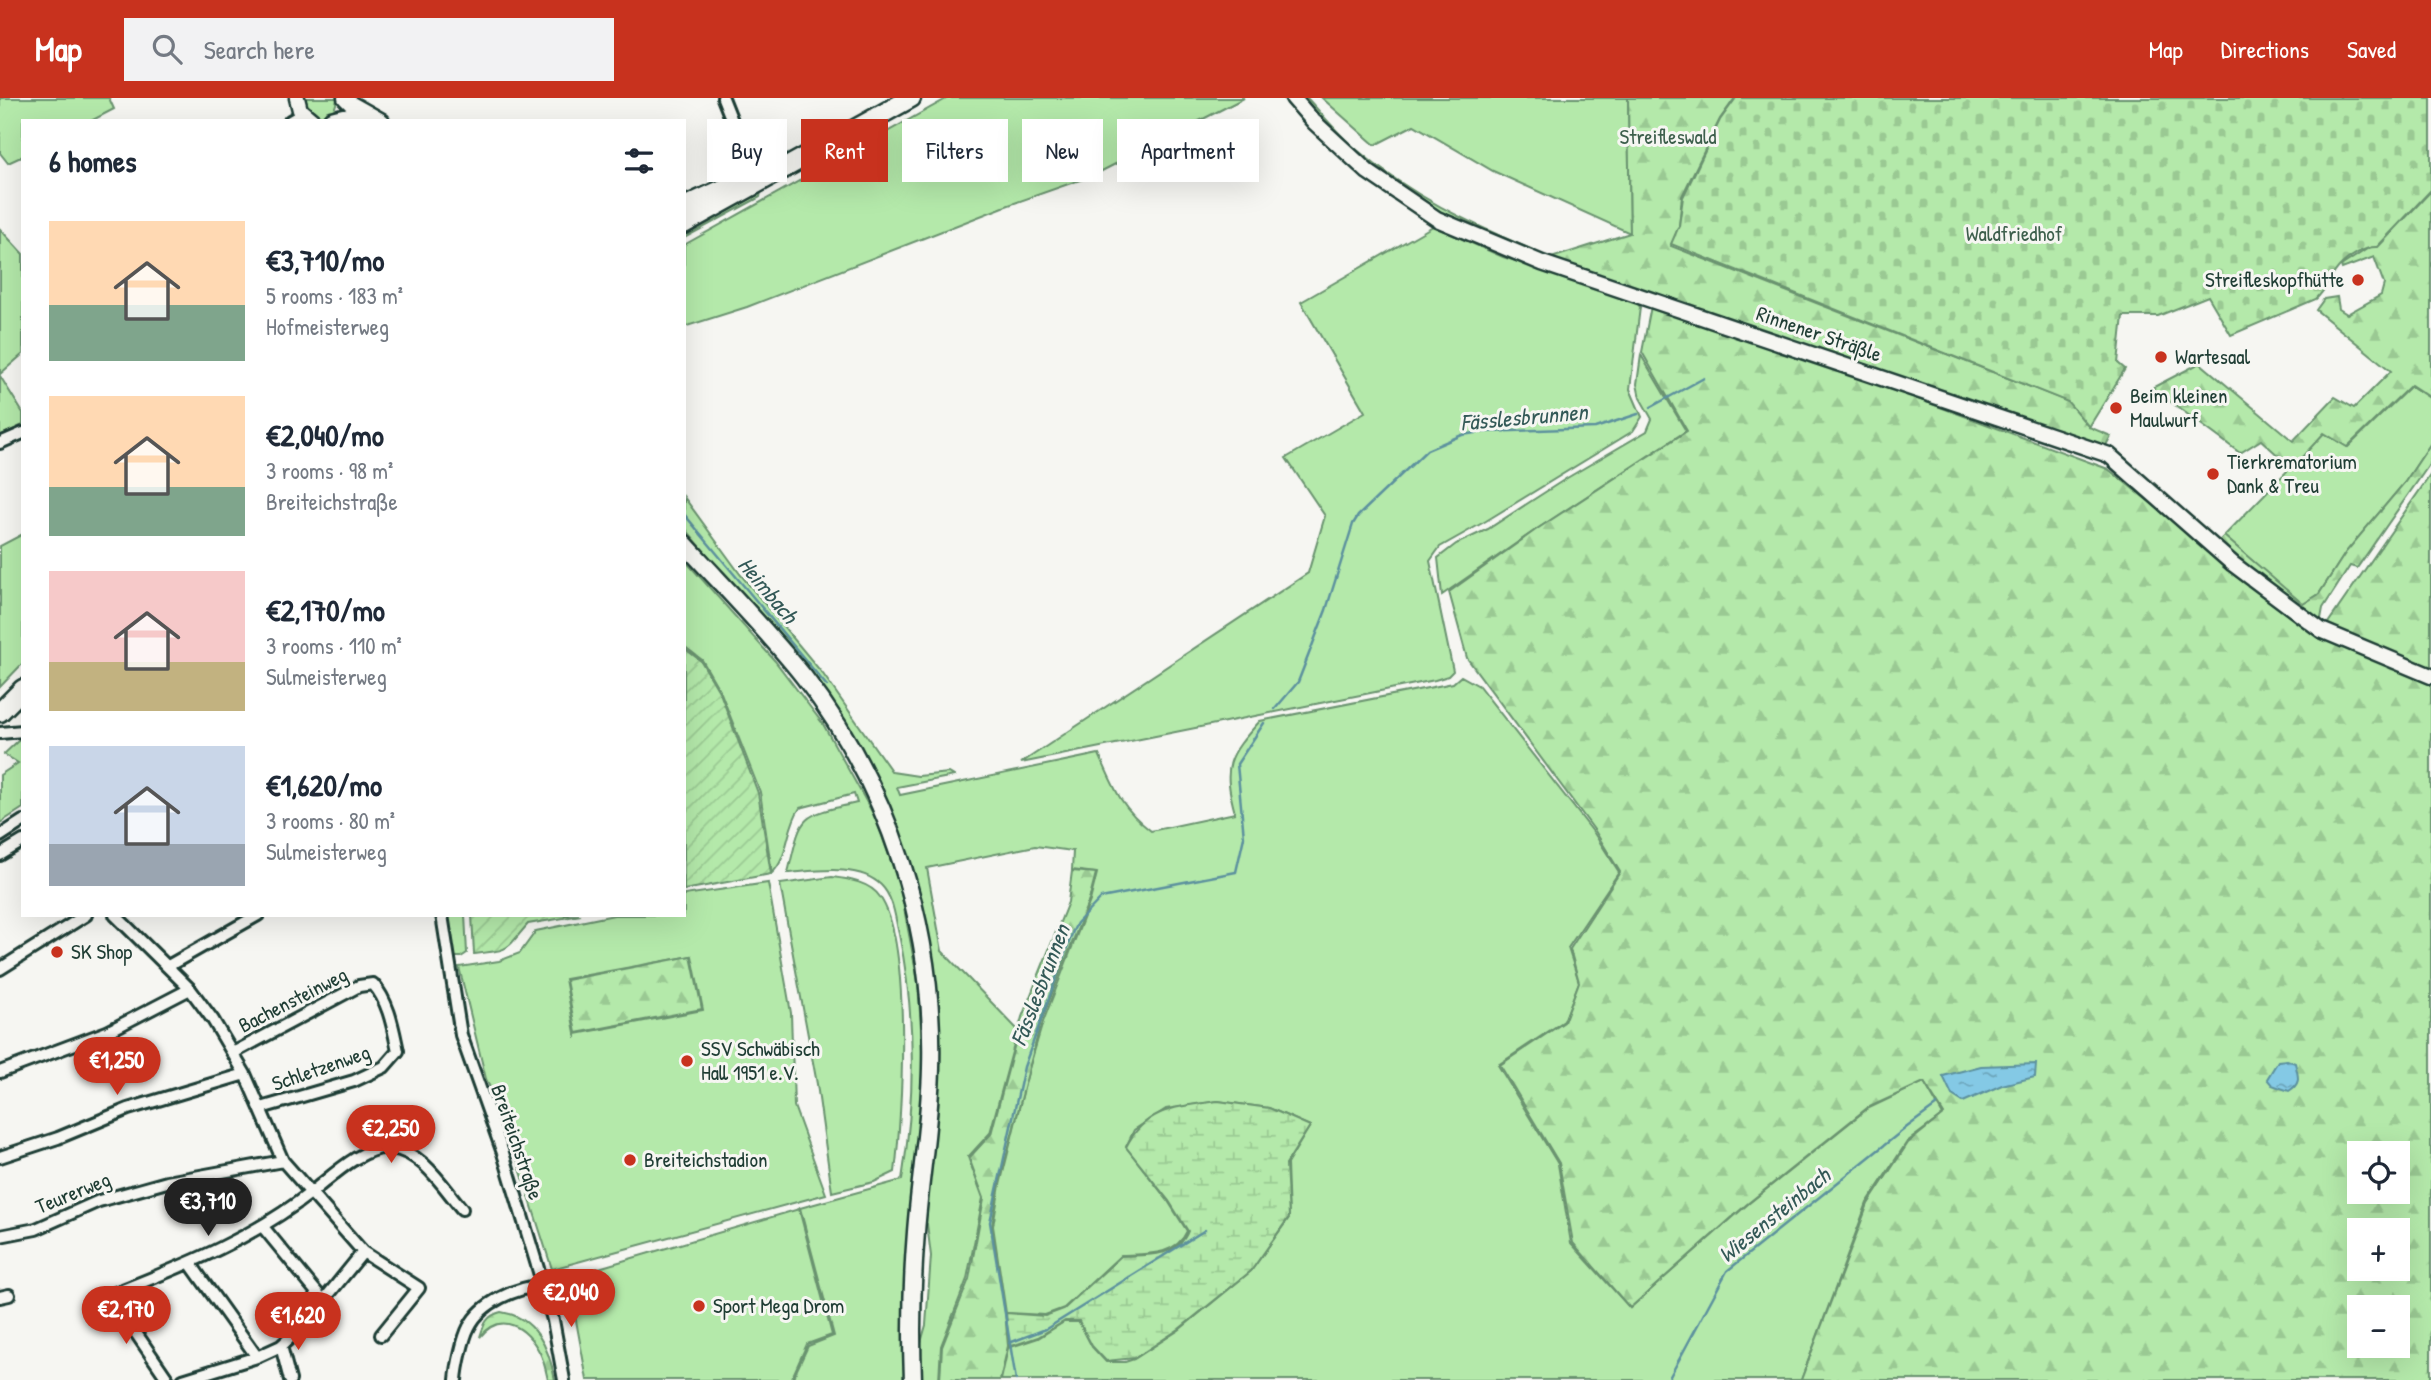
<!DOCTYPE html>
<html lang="en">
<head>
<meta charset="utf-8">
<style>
	:root { --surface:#fff; --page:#f2f2f3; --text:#1f2937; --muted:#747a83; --accent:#c8321e }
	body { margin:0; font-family:"Patrick Hand",sans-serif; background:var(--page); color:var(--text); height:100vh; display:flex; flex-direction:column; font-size:26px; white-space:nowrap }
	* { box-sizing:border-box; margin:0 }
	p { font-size:23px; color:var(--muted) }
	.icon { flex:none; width:38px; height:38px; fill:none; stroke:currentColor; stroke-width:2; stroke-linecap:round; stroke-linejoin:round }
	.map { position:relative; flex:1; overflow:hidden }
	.sheet { position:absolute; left:21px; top:21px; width:665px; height:798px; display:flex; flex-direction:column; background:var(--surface); border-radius:0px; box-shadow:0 7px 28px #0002 }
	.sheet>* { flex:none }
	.top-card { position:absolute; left:707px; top:21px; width:665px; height:63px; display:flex; gap:14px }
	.controls { position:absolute; left:2347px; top:1043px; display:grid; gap:14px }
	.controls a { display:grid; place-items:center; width:63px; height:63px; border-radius:0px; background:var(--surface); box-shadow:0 7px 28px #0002; font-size:35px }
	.price { position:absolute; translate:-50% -60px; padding:0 16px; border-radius:24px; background:var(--accent); color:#fff; font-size:23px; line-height:46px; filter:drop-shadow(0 2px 4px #0008) }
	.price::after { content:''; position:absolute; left:50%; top:42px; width:21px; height:16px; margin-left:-10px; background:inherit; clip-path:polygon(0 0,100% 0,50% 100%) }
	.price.selected { background:#222; color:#fff }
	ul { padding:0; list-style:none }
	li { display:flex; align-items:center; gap:21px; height:175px; padding:0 28px }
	li span { display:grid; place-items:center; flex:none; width:196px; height:140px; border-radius:0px; color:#555 }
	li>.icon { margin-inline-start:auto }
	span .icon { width:84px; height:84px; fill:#fffc; stroke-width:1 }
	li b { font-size:30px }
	h2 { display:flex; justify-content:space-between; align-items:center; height:84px; padding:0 28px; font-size:30px }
	.pill { padding:0 24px; border-radius:0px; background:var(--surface); box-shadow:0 7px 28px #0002; font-size:24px; line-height:63px }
	.pill.selected { background:var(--accent); color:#fff }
	header { display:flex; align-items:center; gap:42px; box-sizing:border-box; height:98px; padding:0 35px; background:var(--accent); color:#fff }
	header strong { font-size:33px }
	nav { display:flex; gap:38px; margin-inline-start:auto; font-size:24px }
	.search { width:490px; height:63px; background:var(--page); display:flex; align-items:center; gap:18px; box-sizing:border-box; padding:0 24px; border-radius:0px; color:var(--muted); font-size:26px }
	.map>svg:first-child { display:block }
</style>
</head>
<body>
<header>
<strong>Map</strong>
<div class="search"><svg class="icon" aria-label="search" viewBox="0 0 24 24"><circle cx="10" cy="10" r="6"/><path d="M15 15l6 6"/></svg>Search here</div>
<nav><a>Map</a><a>Directions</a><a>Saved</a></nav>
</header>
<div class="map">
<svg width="2431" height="1282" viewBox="0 0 2431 1282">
	<defs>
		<pattern id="forest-firs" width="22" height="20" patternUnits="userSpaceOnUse" patternTransform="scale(1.75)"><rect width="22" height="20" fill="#b4e9aa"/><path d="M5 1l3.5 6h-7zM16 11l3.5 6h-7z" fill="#9ac993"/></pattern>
		<pattern id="wetland-marsh" width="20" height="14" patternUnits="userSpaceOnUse" patternTransform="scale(1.75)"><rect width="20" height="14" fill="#b4e9aa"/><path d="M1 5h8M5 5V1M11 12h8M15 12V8" fill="none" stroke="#9ac993"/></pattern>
		<pattern id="cemetery-stones" width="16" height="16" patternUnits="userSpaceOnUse" patternTransform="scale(1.75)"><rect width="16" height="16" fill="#b4e9aa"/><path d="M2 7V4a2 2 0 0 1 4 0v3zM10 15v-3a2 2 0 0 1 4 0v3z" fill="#9ac993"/></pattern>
		<pattern id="garden-furrows" width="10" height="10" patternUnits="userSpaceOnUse" patternTransform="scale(1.75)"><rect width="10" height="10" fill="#b4e9aa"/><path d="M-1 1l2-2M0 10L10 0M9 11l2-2" fill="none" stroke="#9ac993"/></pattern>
		<pattern id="water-ripples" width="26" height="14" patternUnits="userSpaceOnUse" patternTransform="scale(1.75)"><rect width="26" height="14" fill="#84c9e5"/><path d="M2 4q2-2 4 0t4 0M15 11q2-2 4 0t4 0" fill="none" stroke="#6ba4ba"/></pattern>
	</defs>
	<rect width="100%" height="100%" fill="#f6f6f2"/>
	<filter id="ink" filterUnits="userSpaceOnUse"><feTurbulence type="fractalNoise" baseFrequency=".0143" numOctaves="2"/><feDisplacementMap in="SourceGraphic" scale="14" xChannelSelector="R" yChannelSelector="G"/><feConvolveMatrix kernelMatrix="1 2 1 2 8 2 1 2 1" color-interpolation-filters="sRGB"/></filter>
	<g filter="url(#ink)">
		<path fill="#b4e9aa" stroke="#6a936f" stroke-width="2" fill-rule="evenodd" d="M0,0H109L114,11L91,23H23V58L8,65L0,55Z
			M301,0H337C336,15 326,23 311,19Z
			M948,0H1244L1094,77L1006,108L747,209L684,229V147Z
			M1299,0H1307C1323,17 1338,36 1356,51C1411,98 1467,124 1533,152L1536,156L1449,122L1376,77Z
			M1322,0H1628L1630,135L1493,73L1414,27L1375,47Z
			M756,92L761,94L760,99L684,140V133Z
			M1433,128L1503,159L1624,197L1635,202L1640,209L1630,291L1642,319L1633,333L1486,423L1440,449L1430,463L1453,573L1448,578L1435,582L1021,665L1308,475L1325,418L1286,360L1365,314L1301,204Z
			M0,131L23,156V256L0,276Z
			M1641,257L1686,333L1537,431L1442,497L1438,460L1456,446L1488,431L1567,380L1647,333L1652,321L1640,300L1637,286Z
			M0,278L23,315V327L0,338Z
			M2411,288L2431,301V345L2405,384L2346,454L2319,496L2303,507L2224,438L2324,335L2348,349Z
			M684,399L740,476L823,576L892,674L918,678L949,675L954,678L897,689L900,697L1099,656C1114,690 1121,710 1151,733L1235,715C1222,668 1228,658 1260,623L1453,585L1461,578L1479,588L1594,735L1619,774L1568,850L1579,884L1564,923L1498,967L1558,1066L1571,1145L1630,1210L1748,1106L1867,1011L1924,984L1943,1017L1907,1044L1867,1105L1801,1282H1001L1008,1250L1038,1240L1064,1224H1079L1092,1249L1106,1264H1125L1134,1261L1179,1232L1251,1173L1289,1120L1287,1066L1310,1028L1269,1010L1218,1003L1166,1011L1134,1032L1126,1049L1168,1103L1187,1133C1176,1159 1145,1156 1121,1157L1064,1210L1045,1217L1006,1215L993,1128L1000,1087L1028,974L1043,924L1090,803L1097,775L1072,772L1073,753L1035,748L927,770L942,853L1018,932L990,1035L968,1059L983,1100L967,1181L941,1248L939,1282H917L916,1262L926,1227L931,1158L927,1126L924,1125L936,987L904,751L777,540L684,429Z
			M23,436V565L0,589V448Z
			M684,461L775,563L823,626L876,721L900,789L918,884L923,961L903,1250L905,1282H792L808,1248L834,1238L800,1110L902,1082C915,1001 916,917 899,836C895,820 894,800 881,787C859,765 815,773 788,775C802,716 798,718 857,705L854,696L800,710C786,729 789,760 772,775L760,694L721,595L702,562L684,548Z
			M20,641H23V710L0,725V677L18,665L4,656Z
			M832,779C848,781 870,784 880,799C912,844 902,1017 895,1074L874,1084L832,1094L817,986L780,786Z
			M768,785L791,915L794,1008L826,1096L552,1171L504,1020L486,981L459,869L499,863L520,855L536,833L614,817H684V797ZM692,858L703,912L576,936V940L565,881Z
			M446,817H465L467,855L461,859H454L451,853Z
			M799,1111L832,1237L807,1246L791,1282H587L568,1179Z"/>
		<path fill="url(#forest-firs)" stroke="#6a936f" stroke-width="2" fill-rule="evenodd" d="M1628,0H1735L1720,21L1682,98L1679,128L1671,148L2069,304L2089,329L2111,338L2104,351L1551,160L1630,135Z
			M2431,93V300L2411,287L2347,349L2324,335L2292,370L2261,342L2240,355L2152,290L2200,265L2293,343L2335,299L2354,310L2391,273L2316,212L2324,201L2337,199L2339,211L2347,216L2381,197L2384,186L2374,159L2342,171L2341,168L2370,149H2378Z
			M1652,203L2108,371L2319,538L2431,376V1282H1801L1868,1106L1908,1045L1944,1016L1924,984L1867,1010L1746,1107L1630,1210L1573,1145L1559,1065L1500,967L1564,924L1579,884L1570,851L1620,774L1595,733L1467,560L1449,494L1537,431L1687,333L1642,254ZM2359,1055H2398V1094H2359ZM2359,1132H2398V1171H2359ZM2359,1209H2398V1248H2359Z
			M2431,345V364L2357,470L2350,468L2323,510L2321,521L2313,523L2216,446L2224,438L2303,506L2319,496L2346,454L2405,384Z
			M1072,773L1096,775L1089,802L1041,924L999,1087L992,1128L1005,1214L1008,1248L1000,1282H940L942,1249L969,1181L984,1100L969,1060L991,1036L1022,919L1068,804Z
			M691,858L702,911L576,935L566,882Z
			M501,1214C536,1219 549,1250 555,1282H548C546,1273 544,1263 540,1255C527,1230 502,1212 480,1239C484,1226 486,1218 501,1214Z"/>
		<path fill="url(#wetland-marsh)" stroke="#6a936f" stroke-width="2" d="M1218,1003L1269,1010L1310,1028L1286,1066L1289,1119L1251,1173L1179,1231L1135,1260L1106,1263L1092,1248L1079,1223H1065L1038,1239L1009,1249L1006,1215L1045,1218L1064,1211L1121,1158C1146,1157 1178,1160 1188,1133L1169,1103L1126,1049C1146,1009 1178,1009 1218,1003Z"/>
		<path fill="url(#cemetery-stones)" stroke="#6a936f" stroke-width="2" d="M1736,0H2431V92L2377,149C2366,148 2349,159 2341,167C2331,176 2327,191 2316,201L2231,237L2208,198L2158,218H2123L2118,265L2125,271L2089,329L2068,304L1671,146L1679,128L1683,99L1720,22Z"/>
		<path fill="url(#garden-furrows)" stroke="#6a936f" stroke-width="2" d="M684,550L701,563L720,595L758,695L771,776L684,792Z
			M472,817H581L528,826C504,853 512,852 474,856Z"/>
		<path fill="url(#water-ripples)" stroke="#5c919e" stroke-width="2" d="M2287,962L2295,965C2298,978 2302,985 2289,993L2272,987L2267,981L2278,963Z
			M2036,966L2035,979L2002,987L1963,1004L1952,997L1943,978L1981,968Z"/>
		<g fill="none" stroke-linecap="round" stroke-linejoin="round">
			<path stroke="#5c919e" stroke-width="2.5" d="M1651,309L1704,280
				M684,416L827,588
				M1275,611L1298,584L1326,512L1353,426L1358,418L1427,352L1462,337L1482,334L1595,330L1638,316
				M1009,1245L1046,1231L1205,1132
				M1016,1282L990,1124L1024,969L1073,833L1077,825L1101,800L1236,774L1244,739L1237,666L1264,625
				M1668,1282L1727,1173L1907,1029L1937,1007"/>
			<g stroke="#1f3d34" stroke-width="16">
				<path id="minor" d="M723,0L742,48
					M290,23L302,16
					M0,345L23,335
					M0,635L23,633
					M0,738L23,723
					M0,757L23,743
					M115,817L190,891L213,922L245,976L283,1063L363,1154L419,1190L381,1237
					M442,817L461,937L503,1055L543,1187L553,1222L564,1282
					M168,868L258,817
					M0,871L86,817
					M233,955L359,888L373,886C389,904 393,930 398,953L384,969L354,983L261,1010
					M0,974L107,934L190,891
					M0,1059L58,1040L128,1011L245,976
					M263,1129L323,1202
					M0,1138L36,1131L99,1103L167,1084L283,1063
					M190,1165L257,1259
					M0,1199L9,1197
					M281,1248L290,1282
					M168,1282L110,1197C183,1168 251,1142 313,1093C332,1078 365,1046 391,1050C423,1054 443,1089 462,1111
					M183,1282L257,1259L281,1248L303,1228L363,1154
					M456,1282C457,1269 463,1240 469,1229C482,1203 517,1190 543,1187"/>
			</g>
			<g stroke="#1f3d34" stroke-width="19">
				<path id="tertiary" d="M297,0L300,12L313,23
					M345,0L350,5L382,23
					M1293,0L1314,24L1368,74L1437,121L1542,165L2109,357L2233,466L2321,532L2431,578
					M331,21L343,18L371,19"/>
			</g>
			<g stroke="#1f3d34" stroke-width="21">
				<path id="secondary" d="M684,445C724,489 767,532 804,579C890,690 935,830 931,970C930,1025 920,1079 916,1134C912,1183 911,1233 913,1282"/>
			</g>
			<g stroke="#1f3d34" stroke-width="23">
				<path id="primary" d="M684,109L738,84
					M684,126L911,0
					M0,614L23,591"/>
			</g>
			<use href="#minor" stroke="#f6f6f2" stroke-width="10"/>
			<use href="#tertiary" stroke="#f6f6f2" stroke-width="14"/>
			<use href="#secondary" stroke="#f6f6f2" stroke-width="16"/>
			<use href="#primary" stroke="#f6f6f2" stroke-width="18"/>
		</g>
	</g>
	<g fill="#c8321e" stroke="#f6f6f2" stroke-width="2.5">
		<circle cx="2358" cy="182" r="7"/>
		<circle cx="2161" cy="259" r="7"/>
		<circle cx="2116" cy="310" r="7"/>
		<circle cx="2213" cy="376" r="7"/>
		<circle cx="57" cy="854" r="7"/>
		<circle cx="687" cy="963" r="7"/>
		<circle cx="630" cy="1062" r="7"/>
		<circle cx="699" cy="1208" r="7"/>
	</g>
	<g text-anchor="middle" stroke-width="6" stroke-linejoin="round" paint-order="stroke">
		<g font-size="21" fill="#3d5f4c" stroke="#f6f6f2">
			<text x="1668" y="46">Streifleswald</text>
			<text x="2014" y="143">Waldfriedhof</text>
		</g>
		<g font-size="21" fill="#1f3d34" stroke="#f6f6f2" text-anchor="start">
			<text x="2344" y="189" text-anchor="end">Streifleskopfhütte</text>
			<text x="2175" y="266">Wartesaal</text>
			<text x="2130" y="305">Beim kleinen<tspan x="2130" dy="24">Maulwurf</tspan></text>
			<text x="2227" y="371">Tierkrematorium<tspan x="2227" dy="24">Dank &amp; Treu</tspan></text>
			<text x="71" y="861">SK Shop</text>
			<text x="701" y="958">SSV Schwäbisch<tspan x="701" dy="24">Hall 1951 e.V.</tspan></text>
			<text x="644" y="1069">Breiteichstadion</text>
			<text x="713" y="1215">Sport Mega Drom</text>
		</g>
		<g font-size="21" fill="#1f3d34" stroke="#f6f6f2">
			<text transform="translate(1819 236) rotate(19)" y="7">Rinnener Sträßle</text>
			<text transform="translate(293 902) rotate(-27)" y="7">Bachensteinweg</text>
			<text transform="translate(321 970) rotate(-19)" y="7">Schletzenweg</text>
			<text transform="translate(517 1044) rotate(71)" y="7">Breiteichstraße</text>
			<text transform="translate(73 1095) rotate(-22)" y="7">Teurerweg</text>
		</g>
		<g font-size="23" font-style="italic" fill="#335957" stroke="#f6f6f2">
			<text transform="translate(1524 319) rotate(-5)" y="8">Fässlesbrunnen</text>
			<text transform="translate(768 492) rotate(50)" y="8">Heimbach</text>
			<text transform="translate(1040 887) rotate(-69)" y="8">Fässlesbrunnen</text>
			<text transform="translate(1774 1117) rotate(-39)" y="8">Wiesensteinbach</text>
		</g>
	</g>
</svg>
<div class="controls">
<a><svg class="icon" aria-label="locate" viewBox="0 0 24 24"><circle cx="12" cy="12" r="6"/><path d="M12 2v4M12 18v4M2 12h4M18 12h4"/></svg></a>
<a>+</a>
<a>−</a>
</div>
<b class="price" style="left:117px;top:999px">€1,250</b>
<b class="price" style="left:391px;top:1067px">€2,250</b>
<b class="price selected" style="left:208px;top:1140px">€3,710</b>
<b class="price" style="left:571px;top:1231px">€2,040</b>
<b class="price" style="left:126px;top:1248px">€2,170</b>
<b class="price" style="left:298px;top:1254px">€1,620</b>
<div class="top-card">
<a class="pill">Buy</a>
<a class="pill selected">Rent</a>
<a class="pill">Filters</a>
<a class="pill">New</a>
<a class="pill">Apartment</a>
</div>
<section class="sheet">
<h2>6 homes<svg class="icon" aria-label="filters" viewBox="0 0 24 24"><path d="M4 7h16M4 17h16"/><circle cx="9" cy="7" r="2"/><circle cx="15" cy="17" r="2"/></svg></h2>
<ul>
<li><span style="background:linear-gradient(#ffd9b3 60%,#7fa58c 0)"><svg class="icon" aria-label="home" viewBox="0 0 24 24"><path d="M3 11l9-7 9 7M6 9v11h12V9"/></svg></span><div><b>€3,710/mo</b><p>5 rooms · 183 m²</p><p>Hofmeisterweg</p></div></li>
<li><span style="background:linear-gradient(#ffd9b3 65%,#7fa58c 0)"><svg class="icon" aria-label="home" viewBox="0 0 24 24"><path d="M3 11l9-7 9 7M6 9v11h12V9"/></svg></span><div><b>€2,040/mo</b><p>3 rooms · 98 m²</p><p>Breiteichstraße</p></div></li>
<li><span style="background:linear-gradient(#f6c9c9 65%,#c2b280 0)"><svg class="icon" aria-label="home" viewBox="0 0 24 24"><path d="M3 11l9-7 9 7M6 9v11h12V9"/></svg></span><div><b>€2,170/mo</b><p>3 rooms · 110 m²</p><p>Sulmeisterweg</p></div></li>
<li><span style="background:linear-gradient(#c9d6e8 70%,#9aa5b1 0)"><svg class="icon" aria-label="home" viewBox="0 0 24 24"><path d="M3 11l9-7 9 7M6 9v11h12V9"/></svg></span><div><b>€1,620/mo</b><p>3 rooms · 80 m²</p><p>Sulmeisterweg</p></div></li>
</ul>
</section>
</div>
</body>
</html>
